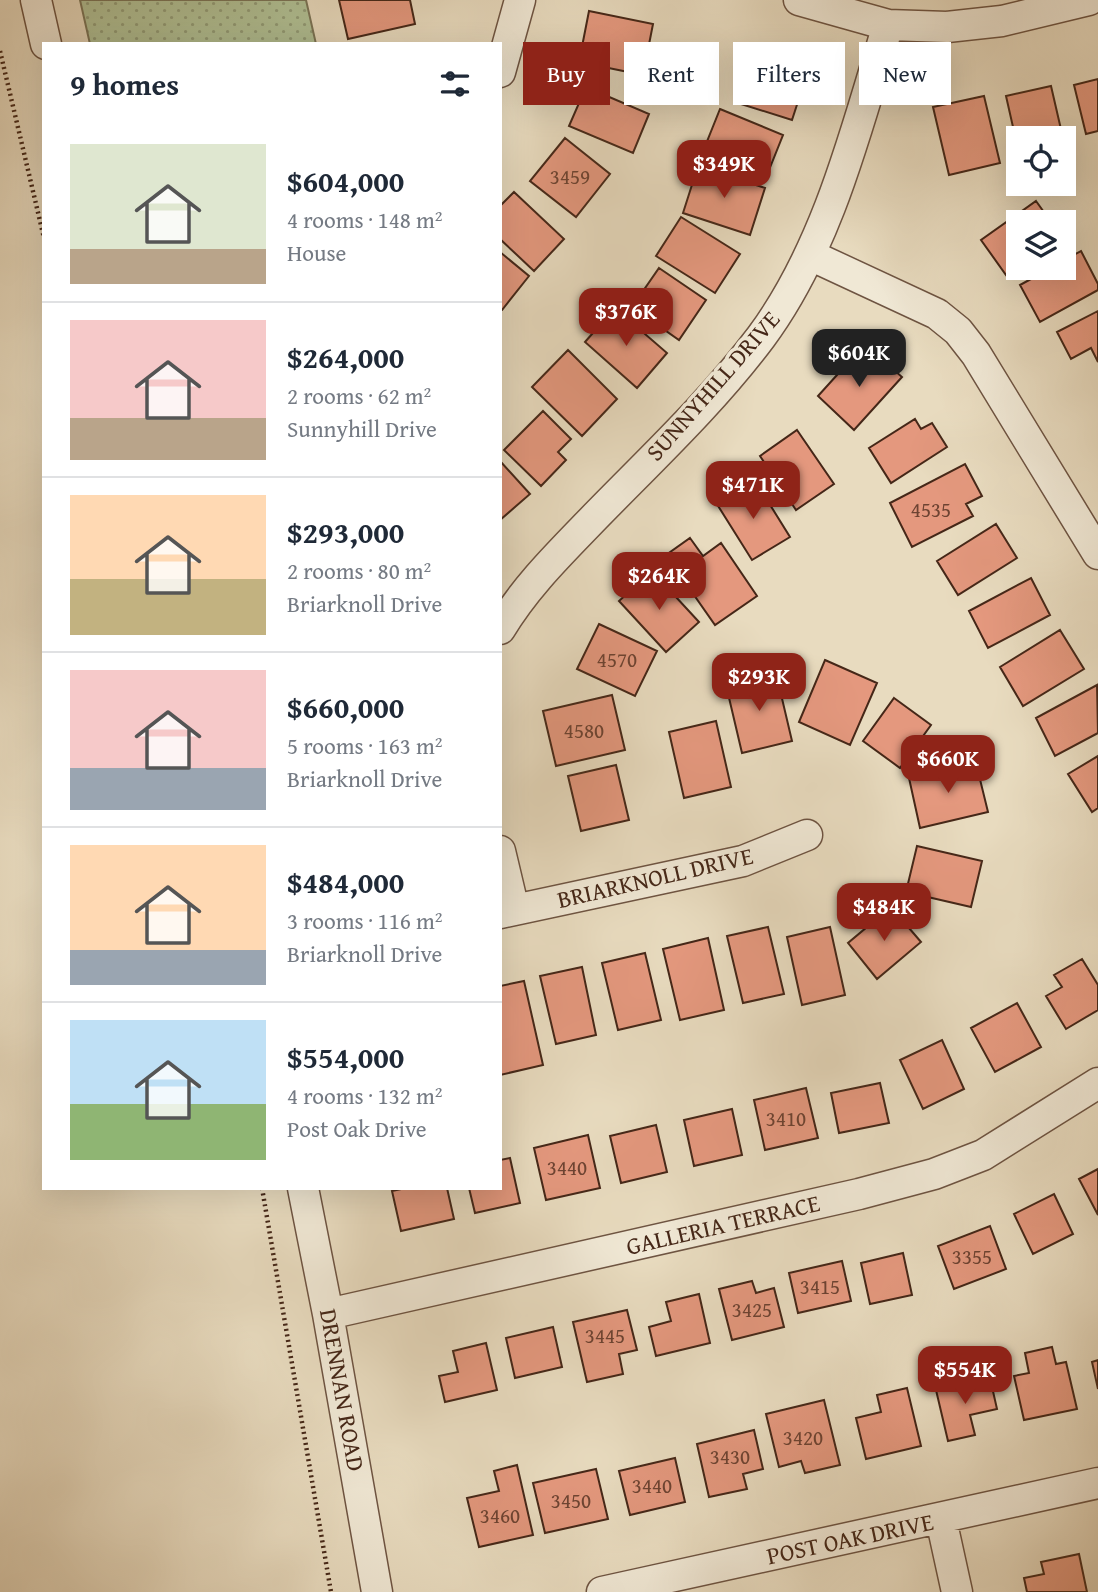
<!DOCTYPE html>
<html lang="en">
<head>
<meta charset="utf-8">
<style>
	:root { --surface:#fff; --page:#f2f2f3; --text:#1f2937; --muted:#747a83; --line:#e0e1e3; --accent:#8f2418 }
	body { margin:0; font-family:"Gentium Book Plus",serif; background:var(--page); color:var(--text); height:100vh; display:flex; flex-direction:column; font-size:26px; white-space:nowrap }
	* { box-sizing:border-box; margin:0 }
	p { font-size:23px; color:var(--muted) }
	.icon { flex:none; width:38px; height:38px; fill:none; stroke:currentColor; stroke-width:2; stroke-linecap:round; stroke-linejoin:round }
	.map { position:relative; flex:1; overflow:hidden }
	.panel { position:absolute; left:42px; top:42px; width:460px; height:1148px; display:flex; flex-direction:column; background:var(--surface); border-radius:0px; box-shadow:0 7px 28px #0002 }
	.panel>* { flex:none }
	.banner { position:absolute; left:523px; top:42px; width:469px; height:63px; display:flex; gap:14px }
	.tools { position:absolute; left:1006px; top:126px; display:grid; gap:14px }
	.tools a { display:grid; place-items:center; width:70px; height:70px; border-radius:0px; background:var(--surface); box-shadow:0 7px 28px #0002; font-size:35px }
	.price { position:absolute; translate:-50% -60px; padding:0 16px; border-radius:14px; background:var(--accent); color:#fff; font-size:23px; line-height:46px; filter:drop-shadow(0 2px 4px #0008) }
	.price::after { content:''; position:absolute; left:50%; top:42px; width:21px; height:16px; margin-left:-10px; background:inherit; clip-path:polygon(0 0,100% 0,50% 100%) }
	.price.selected { background:#222; color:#fff }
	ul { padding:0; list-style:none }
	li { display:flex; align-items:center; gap:21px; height:175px; padding:0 28px }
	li+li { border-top:2px solid var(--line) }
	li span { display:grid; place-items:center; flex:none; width:196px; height:140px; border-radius:0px; color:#555 }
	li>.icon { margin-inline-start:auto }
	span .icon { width:84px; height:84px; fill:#fffc; stroke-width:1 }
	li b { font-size:30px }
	h2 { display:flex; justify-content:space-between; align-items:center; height:84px; padding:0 28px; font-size:30px }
	.tag { padding:0 24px; border-radius:0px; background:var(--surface); box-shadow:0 7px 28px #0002; font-size:24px; line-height:63px }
	.tag.selected { background:var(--accent); color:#fff }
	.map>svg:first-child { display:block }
</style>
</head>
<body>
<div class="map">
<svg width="1098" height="1592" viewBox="0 0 1098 1592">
	<defs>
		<pattern id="grass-dots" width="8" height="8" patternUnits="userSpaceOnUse" patternTransform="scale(1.75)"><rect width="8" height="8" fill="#b0c196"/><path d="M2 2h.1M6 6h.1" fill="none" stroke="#919d79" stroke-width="1.8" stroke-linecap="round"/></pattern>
	</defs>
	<rect width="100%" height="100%" fill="#e8dbbf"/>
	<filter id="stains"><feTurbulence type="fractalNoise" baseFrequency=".00286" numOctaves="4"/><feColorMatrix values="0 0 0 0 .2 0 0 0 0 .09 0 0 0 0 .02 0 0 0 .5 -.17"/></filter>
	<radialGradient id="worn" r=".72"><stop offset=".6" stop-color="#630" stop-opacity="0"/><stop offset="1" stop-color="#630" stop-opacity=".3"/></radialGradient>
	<path fill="url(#grass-dots)" stroke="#7a7457" stroke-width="2" d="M80,0H306L316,44H90Z"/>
	<path fill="#e4987e" stroke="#452718" stroke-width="2" d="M339,0H410L415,24L348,39Z
		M589,11L653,24L643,75L579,62Z
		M753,56L807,74L792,120L738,103Z
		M1098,79V131L1086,134L1074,85Z
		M1051,86L1063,138H1018V149L1006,96Z
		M586,87L649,114L633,153L569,126Z
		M984,96L1000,163L949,175L933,107Z
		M720,109L783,135L767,175L704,149Z
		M565,138L610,174L576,217L530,181Z
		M698,166L765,188L750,235L683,213Z
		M514,192L564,239L534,271L500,239V206Z
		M1036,201L1051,222H1018V266L1006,275L981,240Z
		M681,217L740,254L715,293L656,256Z
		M1081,251L1098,284V290L1040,322L1020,285L1051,268H1064V260Z
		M500,252L529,276L502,310H500Z
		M659,268L706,300L679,340L632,307Z
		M615,308L667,353L637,388L585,342Z
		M1098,311V362L1091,348L1071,359L1057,332Z
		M568,350L617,399L582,436L532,387Z
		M856,354L870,366L878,356L902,377L854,430L818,396Z
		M543,411L571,439L558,452L566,460L541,486L504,450Z
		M915,419L921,429L932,423L947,447L891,483L869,448Z
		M797,430L834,484L796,510L760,456Z
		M500,461L530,494L500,520Z
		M965,464L982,496L966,504L973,516L912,547L890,503Z
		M740,485L746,496L759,487L790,537L752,560L715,501Z
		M996,524L1017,558L958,595L937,561Z
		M690,538L703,556L721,543L757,596L715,625L666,555Z
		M652,571L699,622L666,652L619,601Z
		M1031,578L1050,615L988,648L969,611Z
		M599,624L657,651L635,696L577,669Z
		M1060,630L1084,669L1023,706L1000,667Z
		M825,660L877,683L850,745L799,722Z
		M776,673L792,741L742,753L726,685Z
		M1097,685L1098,733L1055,756L1036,718Z
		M612,695L625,750L556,766L543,711Z
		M894,698L931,725L900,768L863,741Z
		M716,721L731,787L684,798L669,732Z
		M1098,756V808L1092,812L1068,774Z
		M976,763L988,812L920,828L909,778Z
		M616,765L629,820L581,831L568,776Z
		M917,846L982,861L971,907L906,892Z
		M891,907L921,942L877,979L848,943Z
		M768,927L784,994L743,1003L727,936Z
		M830,927L845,995L802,1005L787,937Z
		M708,938L724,1010L680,1020L663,949Z
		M645,953L661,1020L618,1030L602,963Z
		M1082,959L1098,985V1010L1066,1029L1046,996L1062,987L1054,975Z
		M582,967L596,1035L556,1044L540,976Z
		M524,981L543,1065L500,1075V986Z
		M1017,1003L1041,1047L995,1072L971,1028Z
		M942,1040L964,1089L923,1109L900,1060Z
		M880,1083L889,1123L839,1133L831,1093Z
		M806,1088L818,1138L765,1150L754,1100Z
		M732,1109L742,1155L694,1166L684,1120Z
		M656,1125L667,1172L621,1183L610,1136Z
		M588,1135L600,1188L546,1200L534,1148Z
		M510,1158L520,1203L475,1213L469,1188H500V1160Z
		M1098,1169V1215L1079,1179Z
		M406,1188H447L454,1219L401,1231L392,1191Z
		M1054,1194L1073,1234L1033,1254L1014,1214Z
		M990,1226L1006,1269L954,1289L938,1246Z
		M903,1253L912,1295L870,1304L861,1263Z
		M842,1261L851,1301L798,1313L789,1273Z
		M752,1281L756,1293L774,1288L784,1327L732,1340L719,1289Z
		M699,1294L710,1343L656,1356L649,1327L671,1321L666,1302Z
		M627,1310L637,1350L619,1354L623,1374L587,1382L573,1322Z
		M553,1327L562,1367L515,1378L506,1338Z
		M486,1343L497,1390L445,1402L439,1376L458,1372L453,1351Z
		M1052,1347L1056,1364L1066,1362L1077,1409L1024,1420L1014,1376L1029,1373L1025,1353Z
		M1098,1360V1389L1092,1362Z
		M990,1378L997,1409L970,1415L975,1435L948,1441L936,1390Z
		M907,1388L921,1446L866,1459L856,1418L881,1412L877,1395Z
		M824,1400L840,1465L805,1473L801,1461L779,1467L766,1414Z
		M754,1430L763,1469L743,1474L747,1489L709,1497L697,1444Z
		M675,1458L685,1502L630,1515L619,1471Z
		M517,1465L533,1535L479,1547L467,1498L499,1491L494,1471Z
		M596,1469L608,1519L545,1533L533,1483Z
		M1079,1554L1087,1592H1027L1024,1578L1044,1574L1041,1562Z"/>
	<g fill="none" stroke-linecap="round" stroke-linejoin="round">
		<g stroke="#6e5442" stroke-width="33">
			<path id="minor" d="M36,0L46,44
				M799,0L888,25L947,27L1002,21L1089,0
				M500,72L520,0
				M810,255L937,314L958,331L976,354L1098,554
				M500,629C524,589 556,557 588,524C647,463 710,405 761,337C827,248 856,131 888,25
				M500,851L514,910
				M500,913L743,861L807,835
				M303,1188L328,1314L377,1592
				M328,1314L859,1194L934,1174L983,1155L1098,1083
				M941,1519L957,1592
				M602,1592L1098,1483"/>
		</g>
		<path stroke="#452718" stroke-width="4.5" stroke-dasharray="2 3.5" stroke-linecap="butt" d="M0,51L44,238
			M262,1188L331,1592"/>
		<use href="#minor" stroke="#f0e8d5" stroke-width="30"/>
	</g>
	<g text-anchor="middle" stroke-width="7" stroke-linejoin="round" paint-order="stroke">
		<g font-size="21" fill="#6d4332">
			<text x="570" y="184">3459</text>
			<text x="931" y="517">4535</text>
			<text x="617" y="667">4570</text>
			<text x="584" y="738">4580</text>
			<text x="786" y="1126">3410</text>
			<text x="567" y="1175">3440</text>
			<text x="972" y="1264">3355</text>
			<text x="820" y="1294">3415</text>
			<text x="752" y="1317">3425</text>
			<text x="605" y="1343">3445</text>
			<text x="803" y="1445">3420</text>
			<text x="730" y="1464">3430</text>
			<text x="652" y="1493">3440</text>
			<text x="571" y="1508">3450</text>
			<text x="500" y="1523">3460</text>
		</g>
		<g font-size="24" fill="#452718" stroke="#f0e8d5">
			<text transform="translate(713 386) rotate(-49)" y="8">SUNNYHILL DRIVE</text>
			<text transform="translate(655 878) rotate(-13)" y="8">BRIARKNOLL DRIVE</text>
			<text transform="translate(723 1225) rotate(-13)" y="8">GALLERIA TERRACE</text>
			<text transform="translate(342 1390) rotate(80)" y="8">DRENNAN ROAD</text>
			<text transform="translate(850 1539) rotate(-12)" y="8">POST OAK DRIVE</text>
		</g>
	</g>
	<rect width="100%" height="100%" filter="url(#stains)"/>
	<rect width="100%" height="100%" fill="url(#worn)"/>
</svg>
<div class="tools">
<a><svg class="icon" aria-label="locate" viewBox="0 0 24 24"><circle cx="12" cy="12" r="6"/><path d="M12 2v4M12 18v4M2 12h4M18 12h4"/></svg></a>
<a><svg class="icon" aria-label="layers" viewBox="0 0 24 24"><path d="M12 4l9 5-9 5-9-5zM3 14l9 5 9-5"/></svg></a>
</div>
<b class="price" style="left:724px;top:200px">$349K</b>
<b class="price" style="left:626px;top:348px">$376K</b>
<b class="price selected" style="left:859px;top:389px">$604K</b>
<b class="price" style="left:753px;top:521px">$471K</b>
<b class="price" style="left:659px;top:612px">$264K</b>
<b class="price" style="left:759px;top:713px">$293K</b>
<b class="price" style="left:948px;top:795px">$660K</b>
<b class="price" style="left:884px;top:943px">$484K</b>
<b class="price" style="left:965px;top:1406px">$554K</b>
<div class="banner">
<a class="tag selected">Buy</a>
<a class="tag">Rent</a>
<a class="tag">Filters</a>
<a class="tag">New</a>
</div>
<section class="panel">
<h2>9 homes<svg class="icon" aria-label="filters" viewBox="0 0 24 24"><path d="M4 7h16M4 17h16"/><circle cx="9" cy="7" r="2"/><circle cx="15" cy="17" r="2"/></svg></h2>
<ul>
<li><span style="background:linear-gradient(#dfe7d0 75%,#b9a48a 0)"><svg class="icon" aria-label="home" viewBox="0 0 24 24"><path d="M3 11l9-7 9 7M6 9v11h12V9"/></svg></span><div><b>$604,000</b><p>4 rooms · 148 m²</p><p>House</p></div></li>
<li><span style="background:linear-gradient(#f6c9c9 70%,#b9a48a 0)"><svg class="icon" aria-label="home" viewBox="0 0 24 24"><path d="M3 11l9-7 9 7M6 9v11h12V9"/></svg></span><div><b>$264,000</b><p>2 rooms · 62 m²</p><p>Sunnyhill Drive</p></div></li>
<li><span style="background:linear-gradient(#ffd9b3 60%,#c2b280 0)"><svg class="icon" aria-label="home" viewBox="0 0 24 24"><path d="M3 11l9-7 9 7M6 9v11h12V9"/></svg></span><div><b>$293,000</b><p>2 rooms · 80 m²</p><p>Briarknoll Drive</p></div></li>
<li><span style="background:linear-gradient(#f6c9c9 70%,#9aa5b1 0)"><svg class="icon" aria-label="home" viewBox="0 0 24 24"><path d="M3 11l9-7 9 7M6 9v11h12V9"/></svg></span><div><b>$660,000</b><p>5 rooms · 163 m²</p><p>Briarknoll Drive</p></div></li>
<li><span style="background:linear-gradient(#ffd9b3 75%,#9aa5b1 0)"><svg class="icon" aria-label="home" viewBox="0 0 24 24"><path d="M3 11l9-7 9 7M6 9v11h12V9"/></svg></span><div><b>$484,000</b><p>3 rooms · 116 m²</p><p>Briarknoll Drive</p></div></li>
<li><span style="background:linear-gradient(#bfe0f5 60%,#8fb573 0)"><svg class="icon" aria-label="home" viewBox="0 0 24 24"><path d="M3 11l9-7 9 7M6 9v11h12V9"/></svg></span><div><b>$554,000</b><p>4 rooms · 132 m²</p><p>Post Oak Drive</p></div></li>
</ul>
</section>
</div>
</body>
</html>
